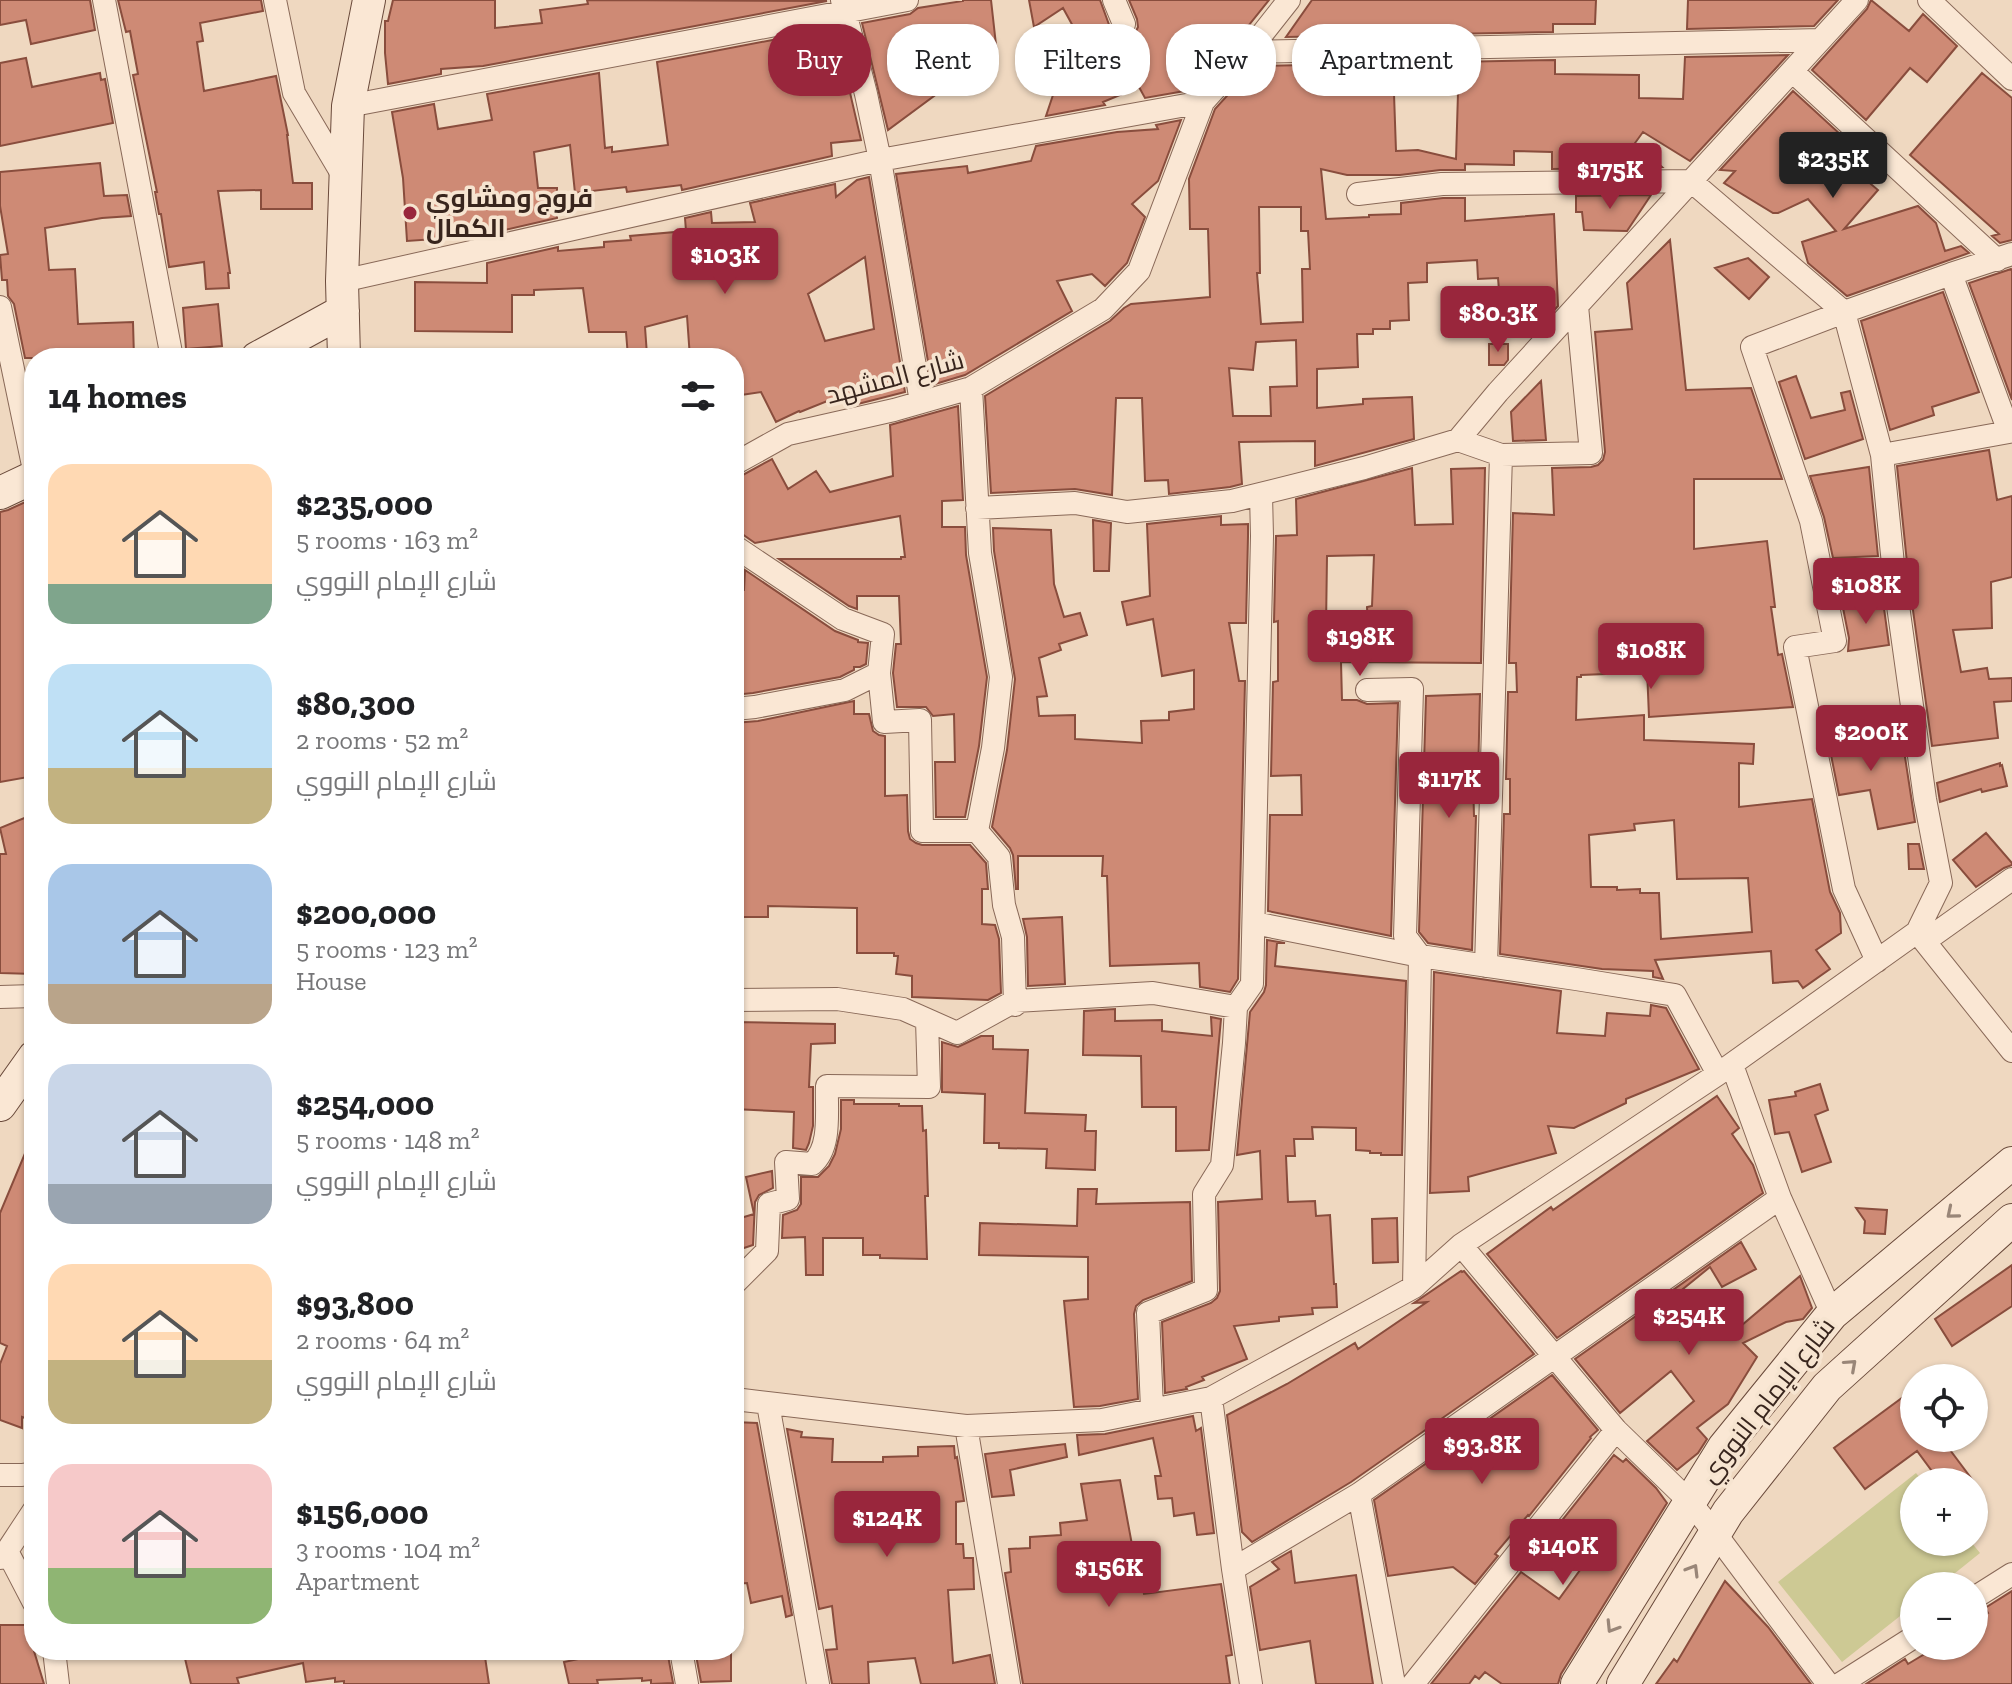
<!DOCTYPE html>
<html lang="en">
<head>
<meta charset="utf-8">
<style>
	:root { --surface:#fff; --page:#f6f6f6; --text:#202124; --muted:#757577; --accent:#99263c }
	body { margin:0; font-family:"Zilla Slab",Cairo,serif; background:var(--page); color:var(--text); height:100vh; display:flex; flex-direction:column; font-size:30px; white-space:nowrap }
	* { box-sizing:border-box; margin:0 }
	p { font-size:26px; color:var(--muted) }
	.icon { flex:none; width:44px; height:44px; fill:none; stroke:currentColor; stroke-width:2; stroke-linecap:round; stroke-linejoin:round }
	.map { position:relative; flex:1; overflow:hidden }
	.drawer { position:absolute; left:24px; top:348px; width:720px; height:1312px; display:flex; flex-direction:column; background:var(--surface); border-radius:32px; box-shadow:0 2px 6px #0004 }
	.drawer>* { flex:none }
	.top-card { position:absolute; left:768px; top:24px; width:760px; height:72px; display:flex; gap:16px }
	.tools { position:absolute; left:1900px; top:1364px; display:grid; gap:16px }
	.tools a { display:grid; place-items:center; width:88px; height:88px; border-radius:50%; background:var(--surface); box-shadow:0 2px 6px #0004; font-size:40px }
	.price { position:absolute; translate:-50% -68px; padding:0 18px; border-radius:8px; background:var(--accent); color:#fff; font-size:26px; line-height:52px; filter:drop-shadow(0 2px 4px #0008) }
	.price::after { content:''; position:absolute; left:50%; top:48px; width:24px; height:18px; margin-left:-12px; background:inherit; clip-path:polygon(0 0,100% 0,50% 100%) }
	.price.selected { background:#222; color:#fff }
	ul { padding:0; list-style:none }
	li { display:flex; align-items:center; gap:24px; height:200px; padding:0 24px }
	li span { display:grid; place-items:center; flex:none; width:224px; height:160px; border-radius:24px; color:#555 }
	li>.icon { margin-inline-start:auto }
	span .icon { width:96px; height:96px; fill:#fffc; stroke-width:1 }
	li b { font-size:34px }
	h2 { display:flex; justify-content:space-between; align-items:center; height:96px; padding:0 24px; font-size:34px }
	.pill { padding:0 28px; border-radius:32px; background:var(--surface); box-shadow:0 2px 6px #0004; font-size:28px; line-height:72px }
	.pill.selected { background:var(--accent); color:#fff }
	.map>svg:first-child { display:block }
</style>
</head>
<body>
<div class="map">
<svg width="2012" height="1684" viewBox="0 0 2012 1684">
	<rect width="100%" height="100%" fill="#efd8c0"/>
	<path fill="#cdc994" d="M1916,1473L1923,1482H1914V1542H1971L1980,1553L1939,1586H1914V1605L1842,1662L1778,1582Z"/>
	<path fill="#ce8a75" stroke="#894d3d" stroke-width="2" fill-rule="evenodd" d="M0,0H90L95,30L31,44L26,20L0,25Z
		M118,0H261L263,11L200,23L203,41L197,42L204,91L276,76L288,135H287L293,183H312V209H261V190L218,191L230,273H228L229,288L206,289L204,262L169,267L161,214H159L155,192H157L133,75L138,74L130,31L126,32Z
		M393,0H495V28L542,23L540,10L588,4L587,0L827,1L483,66L441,69V74L388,84L385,53V21H388Z
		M963,0H991L997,54L970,58V56L931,62L938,93L888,130L862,23L910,14L918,8L963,1Z
		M1029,0H1100L1111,30L1116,36L1123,38L1130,37L1135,33L1138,27L1137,19L1129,0H1269L1233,45H1235L1196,89L1145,98L1139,87L1103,102L1105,105L1046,116L1053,95L1065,92V81L1097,70L1063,8L1034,27Z
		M1312,0H1596L1595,24H1553V32L1286,37Z
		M1688,0H1838L1814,26L1687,29Z
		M1871,0L1909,31L1923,14L1957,46L1927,82L1910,68L1866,120L1812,70L1867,9Z
		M835,28L861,140L831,143L832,156L682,190L681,185L627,192L626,187L575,193L570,145L534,152L538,188H557V218L479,236L407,241L403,178L392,112L434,104L438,129L492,120L487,94L599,73L605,148L612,147V152L668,145L657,62Z
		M1788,55L1690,161L1643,132L1635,143L1662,167L1552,169V152L1514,151V165L1465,164V170H1440L1400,175H1347L1321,169L1326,219L1369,217V215L1401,214V203L1443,198H1465V221L1554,214L1558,306L1539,326H1529L1528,300L1500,303L1498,278L1478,279L1477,260L1427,263V282L1408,283L1409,320L1390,321V329H1373V334H1357L1358,367L1317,369V408L1363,404V399L1412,397L1414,439L1315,466V441L1239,442L1242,484L1230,487L1169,494L1168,480L1145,481L1142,398H1116L1112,495L1075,489L991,493L985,396L1110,321L1124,308L1131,304L1210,297L1208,229H1190L1189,179L1215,109L1254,66L1555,60V74L1639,75V98L1683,99L1685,57ZM1458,93L1456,159L1418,150L1396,151L1394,94ZM1259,207H1301V231H1308L1310,269H1302L1303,322L1261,324L1257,273H1260ZM1296,340L1297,386L1270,387L1271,416H1233L1229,368L1253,370L1256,342Z
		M26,58L32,87L100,73L101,80L105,79L113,123L0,146V63Z
		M1982,73L2012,98V240L2000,243L1992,236L1999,234L1910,155Z
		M1793,91L1864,156L1853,169L1878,190L1844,229L1918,206L1936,223L1945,251L1961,246L1969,253L1847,296L1808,263L1802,242L1836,231L1808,199L1778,213H1773L1724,183L1735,171L1720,170Z
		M1181,120L1158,181L1132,204L1145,217L1127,263L1105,286L1092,274L1057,281L1072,311L965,375L932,385L896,174L967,166L968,173L1031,161L1036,146L1117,132L1158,129L1156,125Z
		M100,163L104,196L127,195L131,216L102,218L45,228L49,270L75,269L78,324L133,322L134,358H25L14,304L8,296L7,280H2L0,255L8,254L0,206V172Z
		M869,177L905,392L850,406L847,393L800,412L799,411L776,422L761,392L734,396V358H690L687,316L645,327L647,355L628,357L626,332H589L583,288L534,290V295H512V332L415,331V282L487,283V263L558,247V251L604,247V242L631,240L630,236L686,231L685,218L711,212L712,223L755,222L750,203L835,184L836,197L857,180ZM865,257L874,329L825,341L808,294Z
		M1651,195L1627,231L1584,230L1582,212H1576V196Z
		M1670,240L1686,390L1751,388L1782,479H1694V549L1767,541L1775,607H1771L1778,655L1782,654L1793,707L1649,717L1647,669L1605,667V674L1581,675V677H1577L1576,720L1644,715V740L1754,744L1753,764L1739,763V807L1812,799L1830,892L1840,913L1841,933L1816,950L1830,969L1803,988L1798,981L1773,983L1771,951L1655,960L1663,979L1653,977V971L1602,969L1500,954L1504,814H1510V779H1506L1508,692H1517L1516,663H1509L1513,513L1554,515L1552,468L1591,467L1598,465L1603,460L1605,452L1595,332L1632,329L1627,283ZM1674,820L1677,879L1748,878L1752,932L1661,939L1659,893H1640V889L1617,890V887H1591L1589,835L1635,830L1634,824Z
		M1748,258L1769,277L1749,299L1715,268Z
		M2011,269L2012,271V400L1969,283Z
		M1943,292L1979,392L1932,407L1934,415L1890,430L1861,321Z
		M218,304L222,346L186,349L183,308Z
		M1489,344H1508V360L1504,365H1489Z
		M1796,376L1811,418L1845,410L1841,393L1850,391L1863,439L1805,459L1779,382Z
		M1541,381L1546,440L1513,441L1511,412Z
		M958,406L963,500L942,501V527H965L966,555L987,677L979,746L965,817H936L935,762H955L954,714L933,716L926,707H897L893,673L896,644H901L899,596H857V609L849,606L779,559H901V557H905L900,516L755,543L742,534L734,532V478L741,476L772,459L788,489L816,471L830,492L893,476L890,425Z
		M1989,450L1997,500L2012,496V577L1991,582L1992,628L1953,630L1961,672L1987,668L1989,679L2012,678V701L1994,702L1998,738L1932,746L1909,582L1897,466Z
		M1869,467L1878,556L1833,558L1824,517L1810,476Z
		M1412,468L1415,525L1453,524L1451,469L1485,468L1481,663L1341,662L1342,700H1357L1367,704L1398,703L1391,936L1268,911L1270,815H1302L1301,775L1271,776L1273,682L1278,681V621L1274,622L1276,536L1297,535L1296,499ZM1374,555L1372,606L1367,607L1368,628L1326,627L1327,556Z
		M34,498V776L0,782V512L8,510Z
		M1221,516V525L1248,524V536L1246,623H1229L1239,681H1245L1238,979L1230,992L1200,987L1199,963L1110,966L1107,876H1102L1103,856H1018V889H1016L1013,855L1010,848L992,827L1007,750L1015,679L994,551L993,528L1051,530L1054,584L1064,617L1080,613L1087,635L1059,644L1061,650L1039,658L1047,696L1037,697L1039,716L1075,715V739L1142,743L1141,721L1169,720V712L1194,709V670L1162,676L1153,619L1127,625L1122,602L1150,596L1147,524Z
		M1093,520L1111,523L1109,571H1094Z
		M745,570L835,631L858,640V642L868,643L866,664L860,667H854V670L840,677L753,693L734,695V589L744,590Z
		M1883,601L1889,645L1848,651L1849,638L1843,608Z
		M1480,694L1478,778L1473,777L1474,816H1476L1472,950L1428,943L1419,932L1426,696Z
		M854,701V714H869L873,731L879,735L885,736V796L907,795L908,831L910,839L916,843L922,845H970L986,863L988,889H982V924L995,925L999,939L1001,993L988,1000L912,997V976L896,974L898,956H894V953H857V908L768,906V917H734V723L758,721Z
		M1854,714L1861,751L1903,744L1915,822L1878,829L1870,790L1839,795L1824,720Z
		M2000,763V766L2002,765L2007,786L1982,792L1981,789L1940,802L1937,783Z
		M34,814V974L0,973V854H6L0,828Z
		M1986,833L2012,863V865L2004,868L1976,887L1953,860Z
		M1908,844H1919L1924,869H1909Z
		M1062,917L1065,984L1028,986L1027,937L1023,919Z
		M1267,940L1285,943H1277L1275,966L1406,981L1402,1155H1381V1153H1370V1151L1356,1150V1128L1312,1127L1313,1139H1294L1295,1156H1286L1288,1202L1315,1201L1316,1216L1330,1215L1334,1284H1336L1337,1307L1312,1308L1313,1314L1279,1317V1321L1234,1326L1247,1359L1202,1377L1204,1380L1186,1387L1187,1389L1165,1393L1162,1322L1211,1303L1217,1298L1220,1291L1218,1202L1262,1199L1260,1151L1237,1155L1250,1012L1264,992L1266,985Z
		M1434,972L1561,991L1557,1033L1605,1036L1607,1013L1650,1016L1651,1005L1666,1008L1699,1069L1626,1099V1103L1574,1128L1548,1126L1556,1153L1468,1177L1469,1191L1430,1193Z
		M1115,1009V1021L1162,1020V1031L1212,1036L1211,1017L1221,1019L1209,1150L1176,1151V1107H1142L1141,1056L1083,1055L1084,1011Z
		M734,1022L835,1024V1043L811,1044L809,1087H813V1126L809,1143L806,1150L793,1148L794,1112L734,1109Z
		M981,1036H993V1049L1028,1050L1025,1113L1086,1115L1085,1131H1096L1095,1170L1046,1168L1047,1149L999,1148V1143H984L985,1094L942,1092V1042L958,1047Z
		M1820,1084L1828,1110L1815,1115L1831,1162L1802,1172L1789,1132L1775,1134L1769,1100L1796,1096L1795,1092Z
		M1717,1096L1739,1128L1732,1134L1753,1165L1763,1193L1557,1338L1487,1254L1551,1207L1553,1210Z
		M841,1100H854V1104H899V1106H922L923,1131L926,1130L928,1196H925L927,1259L880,1258V1255H863V1238H823V1275H806L805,1237L782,1238L783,1215L797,1210L801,1204V1177H818L829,1166L835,1154L841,1129Z
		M34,1132V1421L22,1417V1428L0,1420V1364L7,1346L0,1343V1213Z
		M772,1171L773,1188L759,1195L755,1202L753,1245L741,1249L734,1231V1220L754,1214L746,1177Z
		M1078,1189H1097L1096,1204L1190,1202L1192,1281L1143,1300L1136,1306L1134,1314L1138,1399L1100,1406L1074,1407L1064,1301L1088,1299V1257L979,1255L980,1223L1077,1226Z
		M1856,1208L1887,1210L1885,1234L1864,1233L1865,1221Z
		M1397,1218L1398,1262L1373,1263L1372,1219Z
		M1741,1242L1756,1269L1722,1287L1710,1267L1656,1311L1680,1341L1728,1307L1742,1325L1800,1276L1812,1308L1803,1319L1786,1322L1743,1343L1757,1357L1728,1404L1697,1428L1707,1439L1698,1453L1677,1470L1647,1441L1694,1401L1671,1371L1620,1413L1575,1359Z
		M2012,1265V1306L1952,1346L1935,1319Z
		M1461,1271L1462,1272L1464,1271L1534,1354L1351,1482L1252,1542L1242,1532L1227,1415L1287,1384L1355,1343L1358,1349L1427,1302L1414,1303Z
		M1552,1375L1598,1430L1590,1437L1591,1438L1529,1516L1528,1515L1495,1554L1498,1556L1475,1584L1453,1567L1388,1576L1374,1500Z
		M1914,1389V1438H1941L1974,1482H1940L1917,1451L1865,1489L1834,1448Z
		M1193,1416L1196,1431L1201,1428L1214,1533L1197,1535L1194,1513L1174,1516L1172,1498L1158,1499L1155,1476H1161L1153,1438L1079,1455L1077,1435L1105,1434Z
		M734,1422L757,1423L792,1615L786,1617L782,1596L751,1603L747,1583L734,1584Z
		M787,1429L802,1432L801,1437L833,1439L832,1462H883V1457L918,1456V1447L954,1446L955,1458L957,1457L964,1501L956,1502V1544H963L964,1558H973L974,1589L948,1590L953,1663L990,1655L995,1684H921L915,1658L868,1662L869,1684H832L826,1650L837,1649L832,1606L819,1609Z
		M1065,1444L1067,1457L1010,1470L1014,1495L992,1497L985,1454Z
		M1614,1455L1623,1462L1626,1459L1656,1488L1667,1503L1561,1674L1558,1684H1502L1485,1672L1479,1679L1475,1676L1469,1684H1431L1521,1572L1559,1599L1588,1559L1552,1533Z
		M1120,1480L1140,1588H1143L1144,1594L1221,1584L1232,1655L1226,1656L1230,1684H1023L1005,1573L1011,1572L1009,1549L1030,1548V1537L1061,1535L1060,1523L1087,1520L1081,1484Z
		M1291,1551L1295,1583L1356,1575L1373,1684H1316L1310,1641L1260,1650L1250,1587L1279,1569L1272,1562Z
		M1725,1581L1768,1627L1811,1684H1656L1674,1659L1677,1662Z
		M2012,1591V1684H1866L1905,1659L1908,1664L1938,1646H1974V1622L1988,1613L1985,1608Z
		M0,1625H34V1651L44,1684H0Z
		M183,1650H484L489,1684H344V1681L335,1682V1678L306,1682L303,1663L237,1678L239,1684H191Z
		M612,1650H667L673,1683L651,1684V1680L642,1681V1678L597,1680L598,1684H569L564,1662L612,1652Z
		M695,1650H731V1681L701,1682Z"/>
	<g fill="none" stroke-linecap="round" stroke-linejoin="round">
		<g stroke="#896958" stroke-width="24">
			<path id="street" d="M104,0L172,358
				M275,0L294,93L345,179
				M842,0L866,94L880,160L921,402
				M1114,0L1124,24
				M1929,0L2012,79
				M1248,52L1820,40
				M1792,71L1997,260
				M348,106L907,0
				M1358,194L1442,184L1691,181L1844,312L1951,274L2012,254
				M342,281L880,160L1203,102
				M0,307L34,470
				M971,388L980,553L1001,677L993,748L977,831
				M1458,440L1501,455L1591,453L1577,306
				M1882,455L2009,432L1951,274
				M734,464L788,434L894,410L971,388L1103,309L1139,271L1203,102L1248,52L1289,0
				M977,508L1075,503L1127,512L1232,501L1364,468L1458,440L1498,392L1857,0
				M734,546L843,619L883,634L879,673L884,722L920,720L922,831H977L999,857L1004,905L1013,937L1015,1005
				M1367,690L1412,689L1405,936L1420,956L1414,1287
				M734,709L755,707L845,690L879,673
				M1254,923L1420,956L1576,979L1675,995L1718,1074
				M1917,932L2012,1051
				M1925,941L2012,879
				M1486,966L1501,455
				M0,997L34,996
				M734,1000L837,999L903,1009L957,1033L1015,1001L1153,993L1236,1007
				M1780,1198L1832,1314
				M1461,1245L1616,1430L1690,1502L1715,1533L1828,1684
				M734,1284L767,1251L769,1204L788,1199L786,1162L812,1164C832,1147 826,1110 827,1086L929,1087L927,1020
				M1211,1398L1233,1569L1251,1684
				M734,1399L966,1426L1102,1420L1211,1398L1414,1287L1461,1245L1718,1074L1917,932L1941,883L1925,799L1895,584L1882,455L1844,312L1752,347L1811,521L1835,641L1795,647L1844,889L1877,961
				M768,1404L818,1684
				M1152,1409L1148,1313L1206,1290L1204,1194L1222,1165L1234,1043L1236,1007L1252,984L1262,536L1261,494
				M966,1426L1009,1684
				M0,1475H22L34,1473
				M1359,1494L1394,1684
				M7,1551L34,1603
				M0,1558L7,1551L34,1510
				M1233,1569L1359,1494L1780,1198L1732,1065
				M1974,1598L2012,1574
				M54,1650L58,1684
				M681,1650L687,1684
				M1413,1684L1616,1430
				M1840,1684L1914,1637"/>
		</g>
		<g stroke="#6a4a3b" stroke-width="34">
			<path id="secondary" d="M257,358L343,311
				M344,358L342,281L348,106L369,0
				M0,493L34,477
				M0,1105L34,1057
				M1577,1684L1724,1447L1832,1314L2012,1163
				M1623,1684L1728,1512L1827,1387L2012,1220"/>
		</g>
		<use href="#street" stroke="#fae7d4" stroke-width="22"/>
		<use href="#secondary" stroke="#fae7d4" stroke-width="32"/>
	</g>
	<defs><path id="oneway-chevron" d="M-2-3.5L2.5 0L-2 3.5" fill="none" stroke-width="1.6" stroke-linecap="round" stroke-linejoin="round" transform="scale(2)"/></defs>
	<g stroke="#998678">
		<use href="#oneway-chevron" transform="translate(1952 1213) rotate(140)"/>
		<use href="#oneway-chevron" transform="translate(1851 1365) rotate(-42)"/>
		<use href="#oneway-chevron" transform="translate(1693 1570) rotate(-59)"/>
		<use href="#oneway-chevron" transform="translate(1612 1627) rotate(122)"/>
	</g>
	<circle fill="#99263c" stroke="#f6e4d0" stroke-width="3" cx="410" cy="213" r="8"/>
	<g text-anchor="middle" stroke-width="7" stroke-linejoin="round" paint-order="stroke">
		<g font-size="26" font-weight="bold" fill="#38251d" stroke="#f6e4d0" text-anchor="start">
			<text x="426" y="207">فروج ومشاوي<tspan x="426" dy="30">الكمال</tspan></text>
		</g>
		<g font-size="26" fill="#38251d" stroke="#f6e4d0">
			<text transform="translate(895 377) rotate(-15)" y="9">شارع المشهد</text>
			<text transform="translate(1767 1400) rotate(-52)" y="9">شارع الإمام النووي</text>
		</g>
	</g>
</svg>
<div class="tools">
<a><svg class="icon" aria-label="locate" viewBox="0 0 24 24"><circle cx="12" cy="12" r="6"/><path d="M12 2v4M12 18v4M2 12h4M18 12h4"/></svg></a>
<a>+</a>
<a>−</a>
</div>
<b class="price selected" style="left:1833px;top:200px">$235K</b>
<b class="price" style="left:1610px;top:211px">$175K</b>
<b class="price" style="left:725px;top:296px">$103K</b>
<b class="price" style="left:1498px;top:354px">$80.3K</b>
<b class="price" style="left:1866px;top:626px">$108K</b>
<b class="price" style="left:1360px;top:678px">$198K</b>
<b class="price" style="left:1651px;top:691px">$108K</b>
<b class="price" style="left:1871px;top:773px">$200K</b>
<b class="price" style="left:1449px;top:820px">$117K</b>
<b class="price" style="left:1689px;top:1357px">$254K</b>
<b class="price" style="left:1482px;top:1486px">$93.8K</b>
<b class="price" style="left:887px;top:1559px">$124K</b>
<b class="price" style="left:1563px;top:1587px">$140K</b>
<b class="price" style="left:1109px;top:1609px">$156K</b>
<div class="top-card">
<a class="pill selected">Buy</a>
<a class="pill">Rent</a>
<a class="pill">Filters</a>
<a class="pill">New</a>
<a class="pill">Apartment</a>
</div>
<section class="drawer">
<h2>14 homes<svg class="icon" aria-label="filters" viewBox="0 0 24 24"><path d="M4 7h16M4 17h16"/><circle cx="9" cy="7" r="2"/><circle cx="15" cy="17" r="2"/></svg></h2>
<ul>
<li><span style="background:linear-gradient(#ffd9b3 75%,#7fa58c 0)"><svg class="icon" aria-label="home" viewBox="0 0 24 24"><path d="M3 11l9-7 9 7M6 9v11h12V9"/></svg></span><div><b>$235,000</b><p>5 rooms · 163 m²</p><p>شارع الإمام النووي</p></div></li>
<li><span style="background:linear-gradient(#bfe0f5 65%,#c2b280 0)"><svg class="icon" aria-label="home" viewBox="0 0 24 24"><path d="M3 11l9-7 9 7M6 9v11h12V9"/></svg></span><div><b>$80,300</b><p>2 rooms · 52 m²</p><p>شارع الإمام النووي</p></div></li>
<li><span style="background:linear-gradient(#a9c7e8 75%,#b9a48a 0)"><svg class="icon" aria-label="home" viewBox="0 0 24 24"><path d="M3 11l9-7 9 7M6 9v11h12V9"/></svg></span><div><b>$200,000</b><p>5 rooms · 123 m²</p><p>House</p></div></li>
<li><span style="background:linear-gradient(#c9d6e8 75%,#9aa5b1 0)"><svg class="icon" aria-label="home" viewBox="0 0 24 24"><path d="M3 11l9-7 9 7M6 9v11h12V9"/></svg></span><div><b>$254,000</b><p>5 rooms · 148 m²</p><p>شارع الإمام النووي</p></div></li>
<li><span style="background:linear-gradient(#ffd9b3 60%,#c2b280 0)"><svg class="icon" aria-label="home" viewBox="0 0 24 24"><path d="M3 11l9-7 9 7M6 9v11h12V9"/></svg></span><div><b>$93,800</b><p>2 rooms · 64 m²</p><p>شارع الإمام النووي</p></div></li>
<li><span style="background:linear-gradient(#f6c9c9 65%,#8fb573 0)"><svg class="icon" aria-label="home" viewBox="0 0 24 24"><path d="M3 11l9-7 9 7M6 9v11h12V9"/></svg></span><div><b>$156,000</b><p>3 rooms · 104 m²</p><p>Apartment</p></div></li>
</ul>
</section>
</div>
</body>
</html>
